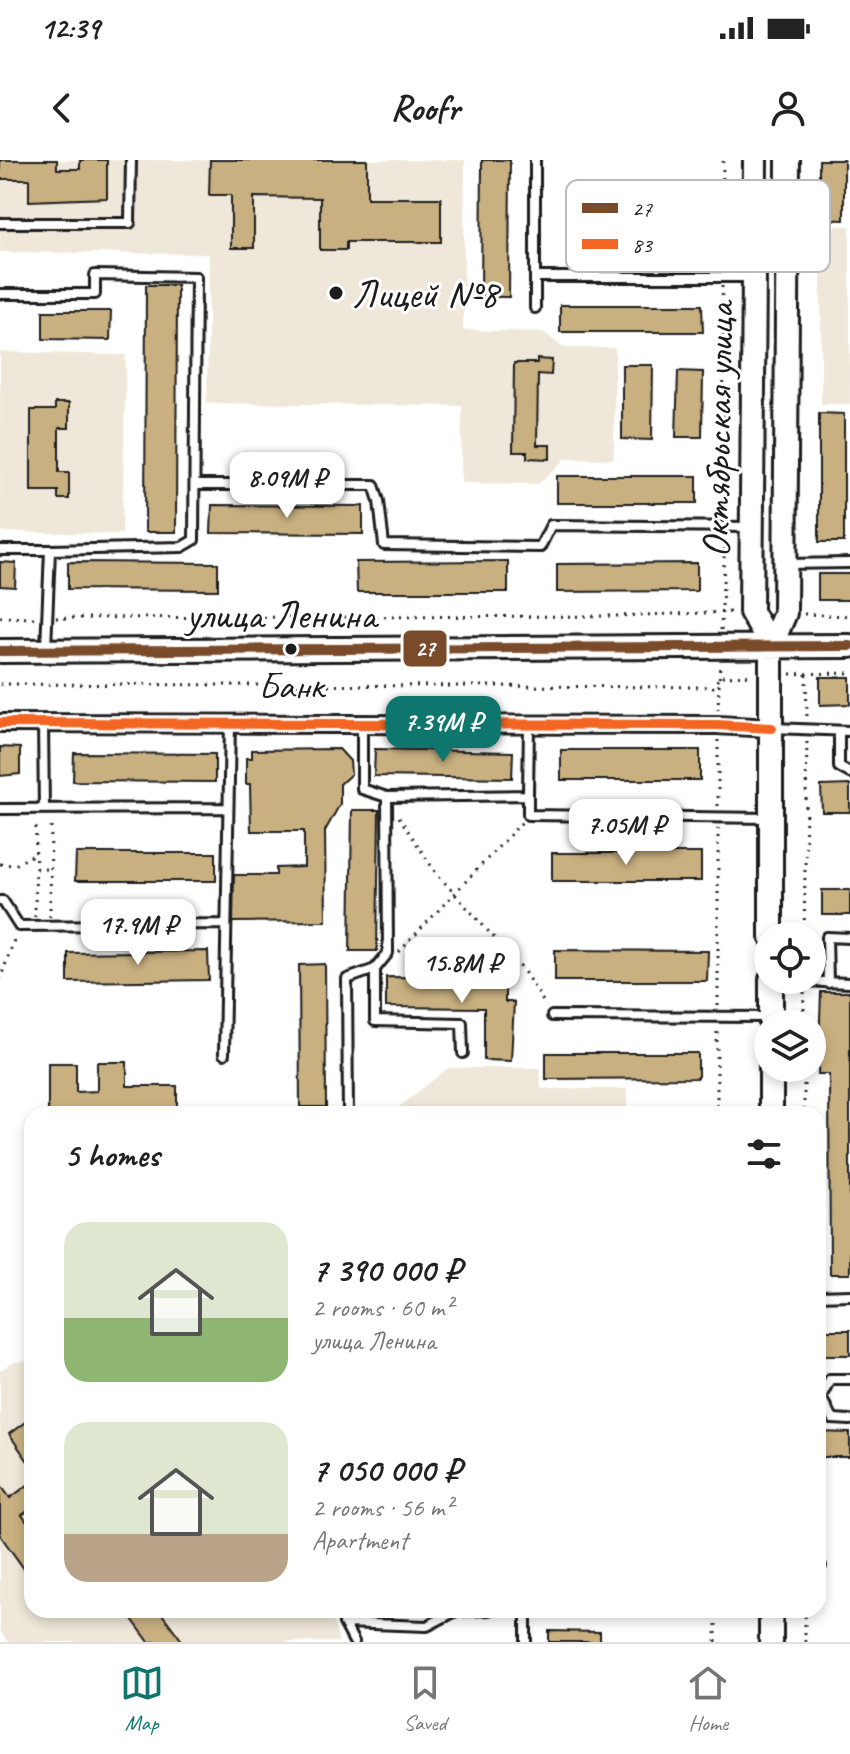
<!DOCTYPE html>
<html lang="en">
<head>
<meta charset="utf-8">
<style>
	:root { --surface:#fff; --page:#f2f2f2; --text:#222; --muted:#767676; --line:#e0e0e0; --accent:#0f766e }
	body { margin:0; font-family:Caveat,sans-serif; background:var(--page); color:var(--text); height:100vh; display:flex; flex-direction:column; font-size:30px; white-space:nowrap }
	* { box-sizing:border-box; margin:0 }
	p { font-size:26px; color:var(--muted) }
	.icon { flex:none; width:44px; height:44px; fill:none; stroke:currentColor; stroke-width:2; stroke-linecap:round; stroke-linejoin:round }
	.map { position:relative; flex:1; overflow:hidden }
	.sheet { position:absolute; left:24px; top:946px; width:802px; height:512px; display:flex; flex-direction:column; background:var(--surface); border-radius:24px; box-shadow:0 4px 12px #0003 }
	.sheet>* { flex:none }
	.fabs { position:absolute; left:754px; top:762px; display:grid; gap:16px }
	.fabs a { display:grid; place-items:center; width:72px; height:72px; border-radius:50%; background:var(--surface); box-shadow:0 4px 12px #0003; font-size:40px }
	.price { position:absolute; translate:-50% -68px; padding:0 18px; border-radius:16px; background:#fff; color:#222; font-size:26px; line-height:52px; filter:drop-shadow(0 2px 4px #0008) }
	.price::after { content:''; position:absolute; left:50%; top:48px; width:24px; height:18px; margin-left:-12px; background:inherit; clip-path:polygon(0 0,100% 0,50% 100%) }
	.price.on { background:var(--accent); color:#fff }
	ul { padding:0; list-style:none }
	li { display:flex; align-items:center; gap:24px; height:200px; padding:0 40px }
	li span { display:grid; place-items:center; flex:none; width:224px; height:160px; border-radius:24px; color:#555 }
	li>.icon { margin-inline-start:auto }
	span .icon { width:96px; height:96px; fill:#fffc; stroke-width:1 }
	li b { font-size:34px }
	h2 { display:flex; justify-content:space-between; align-items:center; height:96px; padding:0 40px; font-size:34px }
	.status { display:flex; justify-content:space-between; align-items:center; height:56px; padding:0 40px; background:var(--surface); direction:ltr }
	.status svg { height:22px; fill:currentColor }
	header { display:flex; justify-content:space-between; align-items:center; height:104px; padding:0 40px; background:var(--surface); font-size:36px; font-weight:800 }
	.tabs { display:flex; justify-content:space-around; align-items:center; height:112px; border-top:2px solid var(--line); background:var(--surface); font-size:22px; color:var(--muted) }
	.tabs a { display:grid; justify-items:center; gap:4px }
	.tabs .on { color:var(--accent) }
	.map>svg:first-child { display:block }
</style>
</head>
<body>
<div class="status"><b>12:39</b><svg viewBox="0 0 49 12"><path d="M0 12V9h3v3zM5 12V6h3v6zM10 12V3h3v9zM15 12V0h3v12zM26 1h20v11H26zM47 4h2v5h-2z"/></svg></div>
<header><svg class="icon" aria-label="back" viewBox="0 0 24 24"><path d="M15 5l-7 7 7 7"/></svg>Roofr<svg class="icon" aria-label="person" viewBox="0 0 24 24"><circle cx="12" cy="8" r="4"/><path d="M4 21q1-7 8-7t8 7"/></svg></header>
<div class="map">
<svg width="850" height="1482" viewBox="0 0 850 1482">
	<rect width="100%" height="100%" fill="#fff"/>
	<filter id="ink" filterUnits="userSpaceOnUse"><feTurbulence type="fractalNoise" baseFrequency=".0125" numOctaves="2"/><feDisplacementMap in="SourceGraphic" scale="16" xChannelSelector="R" yChannelSelector="G"/><feConvolveMatrix kernelMatrix="1 2 1 2 8 2 1 2 1" color-interpolation-filters="sRGB"/></filter>
	<g filter="url(#ink)">
		<path fill="#efe7d9" d="M0,0H465L463,170L543,172L564,188H615L614,299L567,298L538,324L461,323L462,246L207,243L209,94L0,92Z
			M821,66H850V244H821Z
			M0,192L126,195L122,374L0,372Z
			M448,908H540L541,929H627V954H399V947Z
			M32,1201V1450H330L339,1482H8L0,1471V1211L14,1202Z"/>
		<path fill="#c9b080" stroke="#1c1c1c" stroke-width="2" d="M0,0H57V9H80V0H107V38L29,41V19H0Z
			M210,0H367V38H441V82H346V90H320V38L254,37V88H231V35H209Z
			M482,0H510L509,137H481Z
			M819,0H844V60L819,59Z
			M146,125H177L176,372H145Z
			M560,145H702L703,172H560Z
			M43,151H111L110,180L43,179Z
			M537,199L552,200L551,215L538,214L537,285H550V299L527,298V292H513L514,203H537Z
			M622,205H653L652,280L622,279Z
			M678,211L703,212L702,277H676Z
			M55,243H69V268H59V312H69V339H58V331H31V250H55Z
			M819,253L844,254V382H819Z
			M557,316H697V343H557Z
			M212,345L363,346V374L211,373Z
			M508,401V432H357L356,402Z
			M0,402L16,403L15,427L0,426Z
			M68,402L218,403V430L68,429Z
			M697,403V431L557,432V404Z
			M818,414H850V440H818Z
			M820,517H850V544L820,545Z
			M0,587L20,588V614L0,616Z
			M339,589L350,601L351,614L340,624V644L325,671L326,761L233,762L234,715H276V708L304,707V671H251L250,624H246V598H252V590Z
			M375,589L513,592L512,618L374,616Z
			M561,590H700V620H561Z
			M74,593L215,594V622L73,621Z
			M850,625V652H822L821,626Z
			M352,650H379L377,791H350Z
			M76,693H216V721H75Z
			M552,693H701V721H552Z
			M822,730H850V755H822Z
			M555,790L708,791L707,821H555Z
			M208,791L209,820L68,822V793Z
			M325,804L326,947H300L299,805Z
			M386,817L505,818V842H514L511,901L484,900V848L386,847Z
			M821,832H850V1114H830L829,914H818Z
			M546,893H698V918L546,919Z
			M97,902H127V926H177V954H48V903H76V932L97,931Z
			M821,1170H850V1195H820Z
			M32,1257V1307L9,1274Z
			M819,1272L850,1273V1297H818Z
			M32,1322V1348L22,1355L32,1369V1420L0,1375V1324L10,1338Z
			M144,1450H159L183,1482H149L132,1459Z
			M549,1471L600,1472V1482H549Z"/>
		<g fill="none" stroke-linecap="round" stroke-linejoin="round">
			<g stroke="#1c1c1c" stroke-width="14">
				<path id="lane" d="M0,63H130L131,0
					M535,117H750
					M0,134H95V115L196,117L194,380L182,387L50,390
					M535,148V0
					M195,325H374L379,341L384,385L540,387L551,365L750,367
					M0,390H50L46,488
					M785,404L850,403
					M43,563L44,649
					M773,568L850,571
					M839,571V607L850,613
					M528,635L529,564
					M387,637L528,635V655L770,658
					M0,649L228,648
					M0,741H3L19,766L226,764
					M375,809V861L462,863L463,893
					M771,820L850,823
					M828,823L827,777L850,778
					M552,856L770,857
					M224,894L230,563
					M348,954L347,819L375,809L388,793L387,637L362,629V564
					M818,1136L850,1135
					M818,1237H821L830,1219H850
					M821,1237L832,1259L850,1260
					M818,1406H821
					M345,1450L344,1463L354,1482
					M526,1450V1482
					M344,1463L427,1466L456,1451L489,1450"/>
			</g>
			<g stroke="#1c1c1c" stroke-width="22">
				<path id="street" d="M0,563L717,565L772,568"/>
			</g>
			<g stroke="#1c1c1c" stroke-width="28">
				<path id="secondary" d="M755,0L751,452L771,486
					M0,491L850,486
					M771,776V486L785,453L788,0
					M771,864V820
					M771,908V954
					M771,1482V1450"/>
			</g>
			<path stroke="#1c1c1c" stroke-width="3" stroke-dasharray="2 6" stroke-linecap="butt" d="M722,107L723,0
				M722,126L726,359
				M804,454L850,456
				M0,457L36,458
				M56,458L614,456L732,452
				M721,470L725,378
				M790,514L850,513
				M806,514L807,558
				M0,524L713,527L720,516L754,515
				M718,550L720,502
				M718,646V578
				M399,657L436,713L523,810L546,846
				M0,704L15,705L36,693
				M36,709H51
				M35,757L36,661
				M50,757L51,661
				M804,776L807,578
				M399,792L523,661
				M0,820L15,777
				M804,832V864
				M718,846V666
				M804,908V954
				M717,954V866
				M716,1482V1450
				M805,1482V1450"/>
			<use href="#lane" stroke="#fff" stroke-width="8"/>
			<use href="#street" stroke="#fff" stroke-width="16"/>
			<use href="#secondary" stroke="#fff" stroke-width="22"/>
			<g stroke="#fff" stroke-width="16">
				<path id="bus-1" d="M0,491L850,486"/>
			</g>
			<g stroke="#fff" stroke-width="16">
				<path id="bus-2" d="M0,563L717,565L772,568"/>
			</g>
			<use href="#bus-1" stroke="#7a4b2a" stroke-width="10"/>
			<use href="#bus-2" stroke="#f26522" stroke-width="10"/>
		</g>
	</g>
	<g fill="#1c1c1c" stroke="#fff" stroke-width="3">
		<circle cx="336" cy="133" r="8"/>
		<circle cx="291" cy="489" r="7"/>
	</g>
	<g text-anchor="middle" stroke-width="6" stroke-linejoin="round" paint-order="stroke">
		<g font-size="38" fill="#1c1c1c" stroke="#fff">
			<text x="291" y="538">Банк</text>
		</g>
		<g font-size="40" fill="#1c1c1c" stroke="#fff" text-anchor="start">
			<text x="352" y="147">Лицей №8</text>
		</g>
		<g font-size="40" fill="#1c1c1c" stroke="#fff">
			<text transform="translate(717 270) rotate(-89)" y="14">Октябрьская улица</text>
			<text x="281" y="468">улица Ленина</text>
		</g>
	</g>
	<rect x="566" y="20" width="264" height="92" rx="12" fill="#fff" stroke="#bbb" stroke-width="2"/>
	<rect x="582" y="43" width="36" height="10" fill="#7a4b2a"/>
	<rect x="582" y="79" width="36" height="10" fill="#f26522"/>
	<g font-size="22" fill="#1c1c1c">
		<text x="632" y="56">27</text>
		<text x="632" y="92">83</text>
	</g>
	<rect stroke="#fff" stroke-width="3" x="402" y="469" width="46" height="39" rx="8" fill="#7a4b2a"/>
	<g font-size="22" text-anchor="middle" font-weight="bold" fill="#fff">
		<text x="425" y="496">27</text>
	</g>
</svg>
<div class="fabs">
<a><svg class="icon" aria-label="locate" viewBox="0 0 24 24"><circle cx="12" cy="12" r="6"/><path d="M12 2v4M12 18v4M2 12h4M18 12h4"/></svg></a>
<a><svg class="icon" aria-label="layers" viewBox="0 0 24 24"><path d="M12 4l9 5-9 5-9-5zM3 14l9 5 9-5"/></svg></a>
</div>
<b class="price" style="left:287px;top:360px">8.09M ₽</b>
<b class="price on" style="left:443px;top:604px">7.39M ₽</b>
<b class="price" style="left:626px;top:707px">7.05M ₽</b>
<b class="price" style="left:138px;top:807px">17.9M ₽</b>
<b class="price" style="left:462px;top:845px">15.8M ₽</b>
<section class="sheet">
<h2>5 homes<svg class="icon" aria-label="filters" viewBox="0 0 24 24"><path d="M4 7h16M4 17h16"/><circle cx="9" cy="7" r="2"/><circle cx="15" cy="17" r="2"/></svg></h2>
<ul>
<li><span style="background:linear-gradient(#dfe7d0 60%,#8fb573 0)"><svg class="icon" aria-label="home" viewBox="0 0 24 24"><path d="M3 11l9-7 9 7M6 9v11h12V9"/></svg></span><div><b>7 390 000 ₽</b><p>2 rooms · 60 m²</p><p>улица Ленина</p></div></li>
<li><span style="background:linear-gradient(#dfe7d0 70%,#b9a48a 0)"><svg class="icon" aria-label="home" viewBox="0 0 24 24"><path d="M3 11l9-7 9 7M6 9v11h12V9"/></svg></span><div><b>7 050 000 ₽</b><p>2 rooms · 56 m²</p><p>Apartment</p></div></li>
</ul>
</section>
</div>
<nav class="tabs">
<a class="on"><svg class="icon" aria-label="map" viewBox="0 0 24 24"><path d="M3 6l6-2 6 2 6-2v14l-6 2-6-2-6 2zM9 4v14M15 6v14"/></svg>Map</a>
<a><svg class="icon" aria-label="saved" viewBox="0 0 24 24"><path d="M7 4h10v16l-5-4-5 4z"/></svg>Saved</a>
<a><svg class="icon" aria-label="home" viewBox="0 0 24 24"><path d="M3 11l9-7 9 7M6 9v11h12V9"/></svg>Home</a>
</nav>
</body>
</html>
